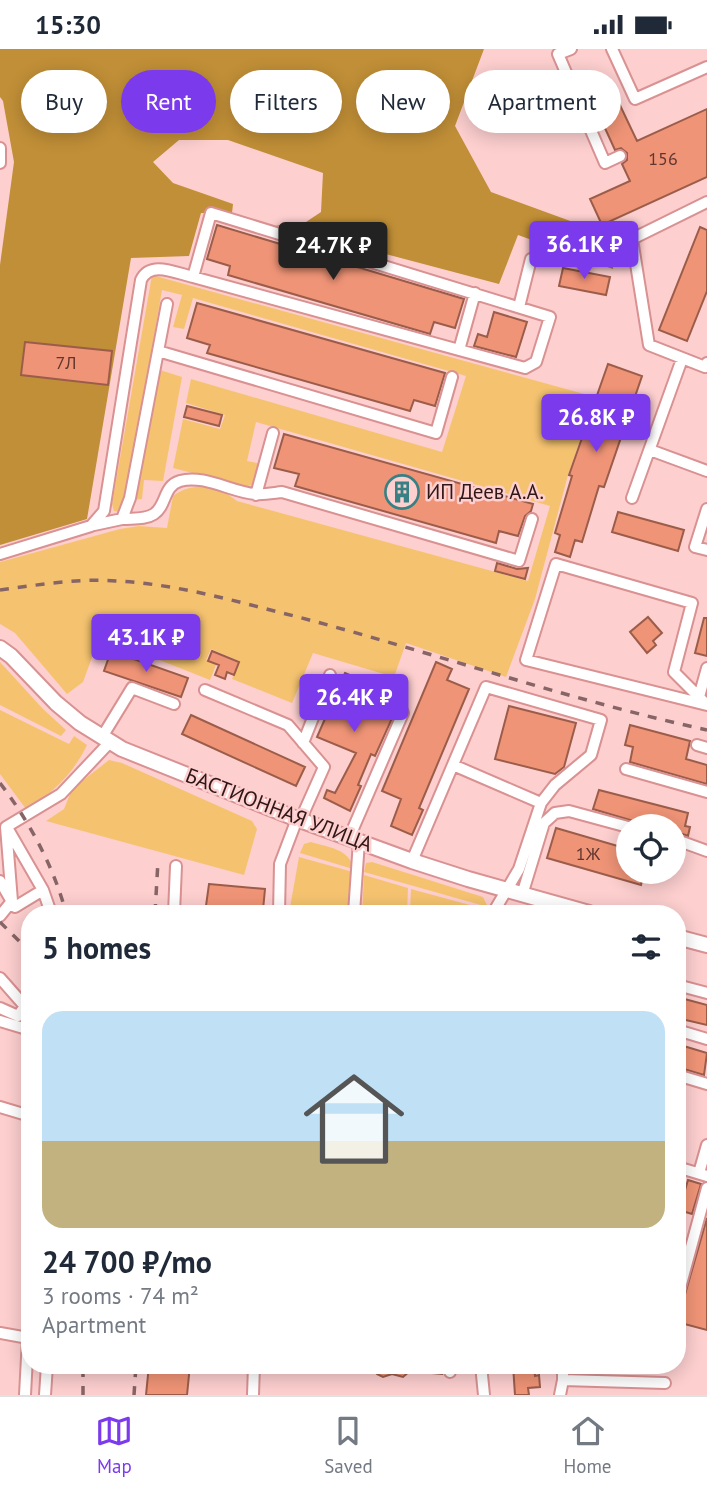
<!DOCTYPE html>
<html lang="en">
<head>
<meta charset="utf-8">
<style>
	:root { --surface:#fff; --page:#f6f6f7; --text:#1f2937; --muted:#747a83; --line:#e0e1e3; --accent:#7c3aed }
	body { margin:0; font-family:"PT Sans",sans-serif; background:var(--page); color:var(--text); height:100vh; display:flex; flex-direction:column; font-size:26px; white-space:nowrap }
	* { box-sizing:border-box; margin:0 }
	p { font-size:23px; color:var(--muted) }
	.icon { flex:none; width:38px; height:38px; fill:none; stroke:currentColor; stroke-width:2; stroke-linecap:round; stroke-linejoin:round }
	.map { position:relative; flex:1; overflow:hidden }
	.sheet { position:absolute; left:21px; top:856px; width:665px; height:469px; display:flex; flex-direction:column; background:var(--surface); border-radius:28px; box-shadow:0 4px 18px #0003 }
	.sheet>* { flex:none }
	.banner { position:absolute; left:21px; top:21px; width:665px; height:63px; display:flex; gap:14px }
	.buttons { position:absolute; left:616px; top:765px; display:grid; gap:14px }
	.buttons a { display:grid; place-items:center; width:70px; height:70px; border-radius:50%; background:var(--surface); box-shadow:0 4px 18px #0003; font-size:35px }
	.price { position:absolute; translate:-50% -60px; padding:0 16px; border-radius:7px; background:var(--accent); color:#fff; font-size:23px; line-height:46px; filter:drop-shadow(0 2px 4px #0008) }
	.price::after { content:''; position:absolute; left:50%; top:42px; width:21px; height:16px; margin-left:-10px; background:inherit; clip-path:polygon(0 0,100% 0,50% 100%) }
	.price.on { background:#222; color:#fff }
	ul { padding:0; list-style:none }
	li { display:grid; align-content:center; gap:14px; height:371px; padding:0 21px }
	li+li { border-top:2px solid var(--line) }
	li span { display:grid; place-items:center; height:217px; border-radius:21px; color:#555 }
	li>.icon { margin-inline-start:auto }
	span .icon { width:126px; height:126px; fill:#fffc; stroke-width:1 }
	li b { font-size:30px }
	h2 { display:flex; justify-content:space-between; align-items:center; height:84px; padding:0 21px; font-size:30px }
	.tag { padding:0 24px; border-radius:32px; background:var(--surface); box-shadow:0 4px 18px #0003; font-size:24px; line-height:63px }
	.tag.on { background:var(--accent); color:#fff }
	.status { display:flex; justify-content:space-between; align-items:center; height:49px; padding:0 35px; background:var(--surface); direction:ltr }
	.status svg { height:19px; fill:currentColor }
	.tab-bar { display:flex; justify-content:space-around; align-items:center; height:98px; border-top:2px solid var(--line); background:var(--surface); font-size:19px; color:var(--muted) }
	.tab-bar a { display:grid; justify-items:center; gap:4px }
	.tab-bar .on { color:var(--accent) }
	.map>svg:first-child { display:block }
</style>
</head>
<body>
<div class="status"><b>15:30</b><svg viewBox="0 0 49 12"><path d="M0 12V9h3v3zM5 12V6h3v6zM10 12V3h3v9zM15 12V0h3v12zM26 1h20v11H26zM47 4h2v5h-2z"/></svg></div>
<div class="map">
<svg width="707" height="1346" viewBox="0 0 707 1346">
	<rect width="100%" height="100%" fill="#fdcfcf"/>
	<path fill="#f5c370" d="M152,226L595,348L568,426L535,550L506,628L406,594L394,628L313,604L292,654L232,630L239,612L211,600L206,611L216,616L210,631L157,610L160,599L102,581L83,633L67,645L15,584L0,575V513L120,480L139,477L167,479L173,447C192,432 219,436 237,452L528,532L550,457L256,373L247,412L262,415L255,436L243,437L173,419L183,370L220,380L225,366L186,354L191,330L442,403L466,327L193,249L184,280L173,278L182,246L162,241L126,452L119,463L114,462L112,455Z
		M160,321L182,328L163,432L144,431L142,450L132,451Z
		M0,613L43,660L66,681L61,687L0,656Z
		M0,661L69,695L74,687L87,696C73,725 53,744 26,760L0,725Z
		M109,711L122,714L252,772L257,780L244,826L46,772L64,760L72,740Z
		M311,793C327,798 351,800 353,820L300,804L304,795Z
		M299,808L353,823L350,864H289Z
		M372,813L483,848L488,858L364,823L366,814Z
		M364,826L408,839L407,864H362Z
		M411,840L488,861L487,864H410Z"/>
	<path fill="#c18f37" d="M0,0H484L455,77L491,143L614,188L613,220L518,186L499,235L276,176L303,175L321,163L323,124L228,91H179L153,113L173,134L233,155L232,164H201L189,207L131,209L87,470L0,496V216L14,113L3,52L0,48Z"/>
	<path fill="#f09477" stroke="#9b5d4a" stroke-width="2" d="M608,31L637,92L707,60V128L602,176L590,150L630,132L622,115L627,111V104L621,99L615,101L587,40Z
		M217,176L464,250L455,279L434,273L430,285L228,226L230,217L207,210Z
		M700,178L707,181V242L687,292L659,281Z
		M563,219L610,228L606,246L559,237Z
		M197,254L445,324L435,357L414,351L410,362L207,304L210,296L187,289Z
		M494,263L527,273L516,308L474,297L478,285L487,288Z
		M25,293L112,302L108,336L21,326Z
		M608,315L642,327L604,438L599,437L582,493L575,491L570,508L555,503L560,486L555,484L572,427L569,426Z
		M187,357L222,366L219,377L184,368Z
		M284,385L533,455L531,462L525,467L518,487L499,482L496,494L295,437L299,425L274,419Z
		M618,463L684,481L678,502L612,483Z
		M497,514L517,520L528,519L525,530L495,522Z
		M648,568L662,584L653,592L656,596L647,604L630,583Z
		M704,569H707V607L695,604Z
		M111,602L188,629L181,648L104,622Z
		M212,602L239,613L234,626L227,623L225,630L215,626L219,616L208,612Z
		M436,613L452,620L447,631L469,640L419,759L423,761L412,786L391,777L401,750L382,742Z
		M345,624L373,636L366,653L394,665L375,707L371,705L358,736L361,737L350,762L324,749L327,741L335,744L356,704L317,688Z
		M509,657L576,674L564,718L555,725L495,710Z
		M191,666L305,718L296,737L182,685Z
		M630,676L690,692L686,710L707,716V735L630,713L633,698L625,696Z
		M599,741L688,764L685,777L690,778L688,787L674,782V777H650L593,760Z
		M556,779L628,800V822H644L641,836L547,809Z
		M209,835L265,840L263,861L227,858V864H205Z
		M677,948L707,956V976L677,969Z
		M677,995L707,1004L704,1026L677,1018Z
		M688,1131L701,1135L692,1165L679,1161Z
		M707,1169V1281L677,1273Z
		M149,1316H190L187,1346H146Z
		M375,1316H443L442,1325L410,1322L403,1328L392,1325L383,1328L377,1325Z
		M513,1316H534L535,1327L539,1326L540,1338L528,1339L529,1346H515Z"/>
	<g fill="none" stroke-linecap="round" stroke-linejoin="round">
		<g stroke="#d99192" stroke-width="14">
			<path id="minor" d="M571,0L558,5L605,114L620,107
				M612,0L635,50L707,18
				M0,99V114
				M707,153L632,190L649,296L705,318L707,314
				M519,258L531,210
				M459,301L475,244
				M158,302L436,384L452,328
				M650,401L707,422
				M256,446L273,384
				M632,449L682,310
				M707,460L695,498L707,501
				M122,470C133,469 145,471 154,465C167,456 163,437 180,432C204,425 231,443 255,445C263,446 273,444 282,443L519,512L532,470
				M94,476L122,470L130,449L167,255
				M0,505L91,477L104,462L141,231C150,211 176,224 193,228L525,319L536,313L550,268L211,164L193,228
				M205,641L288,676L324,718L300,772
				M699,648L707,619
				M707,656L674,623L692,554L556,515L526,611L707,656
				M102,688L132,639L174,655
				M303,694L330,626
				M697,696L707,699
				M453,716L541,754
				M626,720L707,743
				M349,789L403,664L394,643
				M674,790L707,802
				M412,812L486,638L601,671L591,706L555,736L541,754L519,820L493,864
				M0,832L15,858L43,841L9,782
				M43,841L51,864
				M522,846L544,774L555,764L569,762L628,778
				M174,864L176,817
				M279,864L280,815L297,770
				M354,864L359,792
				M0,867L12,852L6,778L61,745L110,693
				M0,929L30,963
				M677,936L707,944
				M0,959L18,967L25,957
				M0,972L30,981
				M677,981L707,990
				M677,1026L707,1035
				M0,1058L30,1067
				M677,1118L707,1127
				M699,1124L707,1096
				M677,1250L707,1139
				M0,1284L28,1289L25,1346
				M481,1316L484,1346
				M563,1316V1331L665,1334
				M450,1323L451,1316
				M45,1346L47,1316
				M253,1346L254,1316
				M560,1346L563,1331"/>
		</g>
		<g stroke="#d99192" stroke-width="18">
			<path id="major" d="M0,599L11,607L56,654L80,674L122,700L297,770L412,812L468,830L589,864
				M677,888L707,896"/>
		</g>
		<use href="#minor" stroke="#fff" stroke-width="10"/>
		<use href="#major" stroke="#fff" stroke-width="14"/>
		<path stroke="#876465" stroke-width="3.5" stroke-dasharray="9 9" stroke-linecap="butt" d="M0,541C38,536 77,529 116,532C178,535 238,553 298,568C435,604 569,651 707,681
			M0,734C29,772 54,818 66,864
			M155,864L158,812
			M0,873L30,903
			M83,1346V1316
			M134,1346L136,1316"/>
	</g>
	<defs>
		<g id="building-ring" transform="scale(1.75)"><circle r="9.5" fill="#fdcfcf" stroke="#378083" stroke-width="1.5"/><path d="M-4-6H4V6H1V3H-1V6H-4ZM-2.5-4.3h1.7v1.8h-1.7ZM.8-4.3h1.7v1.8H.8ZM-2.5-1h1.7V.8h-1.7ZM.8-1h1.7V.8H.8Z" fill="#378083"/></g>
	</defs>
	<g fill-rule="evenodd">
		<use href="#building-ring" x="402" y="443"/>
	</g>
	<g text-anchor="middle" stroke-width="5" stroke-linejoin="round" paint-order="stroke">
		<g font-size="18" fill="#61362f">
			<text x="663" y="116">156</text>
			<text x="66" y="320">7Л</text>
			<text x="588" y="811">1Ж</text>
		</g>
		<g font-size="21" fill="#311617" stroke="#fdcfcf" text-anchor="start">
			<text x="426" y="450">ИП Деев А.А.</text>
		</g>
		<g font-size="21" fill="#311617" stroke="#fdcfcf">
			<text transform="translate(279 761) rotate(21)" y="7">БАСТИОННАЯ УЛИЦА</text>
		</g>
	</g>
</svg>
<div class="buttons">
<a><svg class="icon" aria-label="locate" viewBox="0 0 24 24"><circle cx="12" cy="12" r="6"/><path d="M12 2v4M12 18v4M2 12h4M18 12h4"/></svg></a>
</div>
<b class="price" style="left:584px;top:232px">36.1K ₽</b>
<b class="price on" style="left:333px;top:233px">24.7K ₽</b>
<b class="price" style="left:596px;top:405px">26.8K ₽</b>
<b class="price" style="left:146px;top:625px">43.1K ₽</b>
<b class="price" style="left:354px;top:685px">26.4K ₽</b>
<div class="banner">
<a class="tag">Buy</a>
<a class="tag on">Rent</a>
<a class="tag">Filters</a>
<a class="tag">New</a>
<a class="tag">Apartment</a>
</div>
<section class="sheet">
<h2>5 homes<svg class="icon" aria-label="filters" viewBox="0 0 24 24"><path d="M4 7h16M4 17h16"/><circle cx="9" cy="7" r="2"/><circle cx="15" cy="17" r="2"/></svg></h2>
<ul>
<li><span style="background:linear-gradient(#bfe0f5 60%,#c2b280 0)"><svg class="icon" aria-label="home" viewBox="0 0 24 24"><path d="M3 11l9-7 9 7M6 9v11h12V9"/></svg></span><div><b>24 700 ₽/mo</b><p>3 rooms · 74 m²</p><p>Apartment</p></div></li>
</ul>
</section>
</div>
<nav class="tab-bar">
<a class="on"><svg class="icon" aria-label="map" viewBox="0 0 24 24"><path d="M3 6l6-2 6 2 6-2v14l-6 2-6-2-6 2zM9 4v14M15 6v14"/></svg>Map</a>
<a><svg class="icon" aria-label="saved" viewBox="0 0 24 24"><path d="M7 4h10v16l-5-4-5 4z"/></svg>Saved</a>
<a><svg class="icon" aria-label="home" viewBox="0 0 24 24"><path d="M3 11l9-7 9 7M6 9v11h12V9"/></svg>Home</a>
</nav>
</body>
</html>
